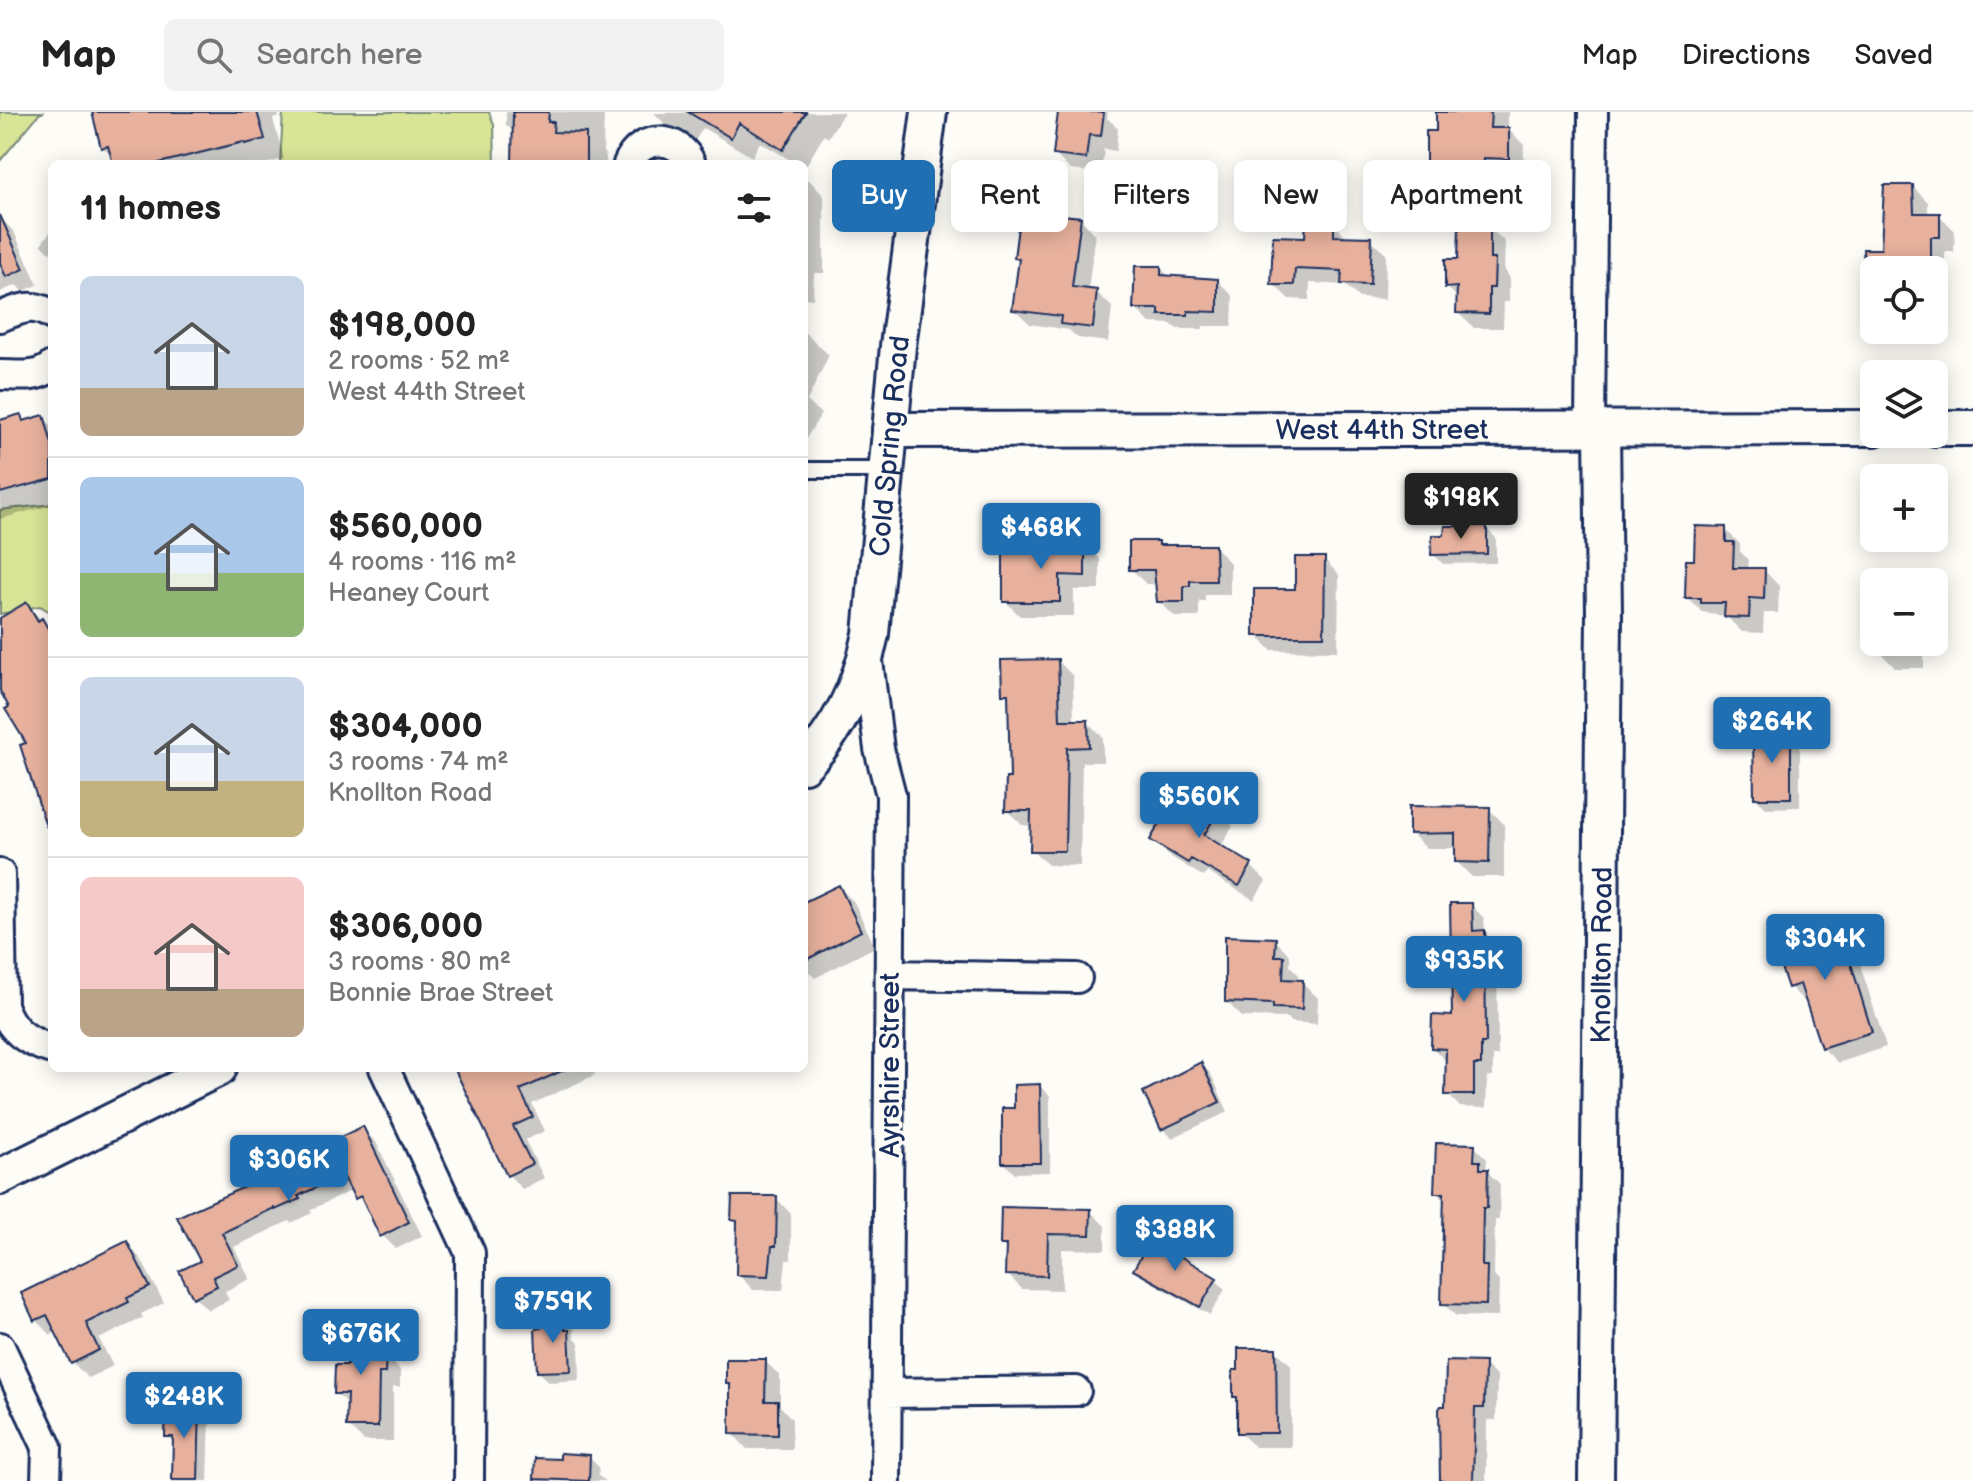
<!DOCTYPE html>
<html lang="en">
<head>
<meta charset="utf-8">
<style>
	:root { --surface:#fff; --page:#f2f2f2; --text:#222; --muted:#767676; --line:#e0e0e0; --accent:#1f6fb2 }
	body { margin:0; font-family:"Balsamiq Sans",sans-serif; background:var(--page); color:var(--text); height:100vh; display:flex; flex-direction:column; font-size:30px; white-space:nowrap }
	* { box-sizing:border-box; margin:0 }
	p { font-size:26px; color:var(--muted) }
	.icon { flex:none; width:44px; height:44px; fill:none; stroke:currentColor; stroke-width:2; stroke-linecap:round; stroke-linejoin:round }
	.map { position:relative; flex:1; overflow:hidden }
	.drawer { position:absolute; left:48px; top:48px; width:760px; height:912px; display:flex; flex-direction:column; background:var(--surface); border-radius:12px; box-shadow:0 4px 20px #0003 }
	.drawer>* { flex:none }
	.banner { position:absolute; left:832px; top:48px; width:760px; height:72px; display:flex; gap:16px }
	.buttons { position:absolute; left:1860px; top:144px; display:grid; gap:16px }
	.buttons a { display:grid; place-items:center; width:88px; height:88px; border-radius:12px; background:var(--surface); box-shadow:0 4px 20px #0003; font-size:40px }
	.price { position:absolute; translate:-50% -68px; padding:0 18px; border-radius:8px; background:var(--accent); color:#fff; font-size:26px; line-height:52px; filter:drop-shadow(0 2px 4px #0008) }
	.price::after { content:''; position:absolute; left:50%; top:48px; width:24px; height:18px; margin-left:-12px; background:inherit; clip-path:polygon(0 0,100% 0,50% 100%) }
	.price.selected { background:#222; color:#fff }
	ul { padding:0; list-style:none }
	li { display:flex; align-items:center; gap:24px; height:200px; padding:0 32px }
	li+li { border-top:2px solid var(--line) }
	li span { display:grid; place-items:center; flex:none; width:224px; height:160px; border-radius:12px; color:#555 }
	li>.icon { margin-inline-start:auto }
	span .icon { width:96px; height:96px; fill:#fffc; stroke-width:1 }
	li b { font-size:34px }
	h2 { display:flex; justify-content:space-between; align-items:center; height:96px; padding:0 32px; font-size:34px }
	.pill { padding:0 28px; border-radius:12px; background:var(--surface); box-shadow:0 4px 20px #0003; font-size:28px; line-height:72px }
	.pill.selected { background:var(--accent); color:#fff }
	header { display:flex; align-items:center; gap:48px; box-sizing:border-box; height:112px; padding:0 40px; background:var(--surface); border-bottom:2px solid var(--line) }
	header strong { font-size:38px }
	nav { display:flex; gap:44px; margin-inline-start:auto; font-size:28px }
	.search { width:560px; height:72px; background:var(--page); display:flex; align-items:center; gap:20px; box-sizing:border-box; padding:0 28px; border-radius:12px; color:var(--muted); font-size:30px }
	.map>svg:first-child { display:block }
</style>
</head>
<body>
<header>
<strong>Map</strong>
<div class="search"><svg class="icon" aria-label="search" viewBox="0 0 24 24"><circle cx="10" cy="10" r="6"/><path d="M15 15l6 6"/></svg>Search here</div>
<nav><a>Map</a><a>Directions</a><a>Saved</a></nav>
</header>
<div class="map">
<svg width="1973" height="1369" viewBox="0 0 1973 1369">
	<rect width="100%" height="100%" fill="#fdfcf7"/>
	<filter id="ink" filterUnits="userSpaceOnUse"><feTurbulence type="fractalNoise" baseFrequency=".0125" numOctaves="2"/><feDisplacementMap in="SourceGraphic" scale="16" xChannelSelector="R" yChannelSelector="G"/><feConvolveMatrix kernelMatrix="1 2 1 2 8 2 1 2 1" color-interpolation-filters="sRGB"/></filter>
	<g filter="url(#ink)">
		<path fill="#d8e496" stroke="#7a8a7a" stroke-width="2" d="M0,0H44L39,2L0,49Z
			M283,0H489L494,13L495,52H280Z
			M52,392V501L40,494L0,502V398Z"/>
		<path fill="#0003" d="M94,0H278L279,5L273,7L284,47L264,52H115L113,45L103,35Z
			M506,0H604L603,40L606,44V52H514L515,21L506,13Z
			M844,0L828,26L824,23L804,57V52H797L760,30L752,45L703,16L693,32L674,21L654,1Z
			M1058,0H1108L1107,6L1118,16L1116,39L1104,37L1101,61L1070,58L1055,42Z
			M1438,0H1508V17L1524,33L1523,61H1498V76H1443L1428,60L1438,21Z
			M804,68H809L824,84V161H814L813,187L804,186Z
			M1913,75L1928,90V103H1939L1955,119L1954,140H1945V185L1934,184V158H1874V166L1866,158L1883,139Z
			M0,105L14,120L38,173L23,179L16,173L0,180Z
			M1080,107L1095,123L1088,179L1096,180L1112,195L1108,230L1078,226L1069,218L1030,212L1014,197L1020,150L1016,145L1043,112Z
			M1333,111L1348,126L1371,127L1386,142L1385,187L1359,186L1345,173L1310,171L1309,188L1289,187L1273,172Z
			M1489,115L1505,130L1504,159L1509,164V190H1504L1503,216H1474L1458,201V186L1447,175L1460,149Z
			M52,118V142L41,132Z
			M1161,156L1170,166L1218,169L1233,184L1232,214H1203V217H1177L1171,212L1150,211L1135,196Z
			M804,220L829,243L807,289L821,302L804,330Z
			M20,304L26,310L43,305L52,314V393L0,407V310Z
			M1486,416L1496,426V451L1443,452L1433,442L1446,425Z
			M1725,417L1740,432V439L1748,448V458H1764L1779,474L1778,501H1764L1763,521L1742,520L1727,505L1702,500L1687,485L1695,450Z
			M1158,431L1162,435H1215L1230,451V483H1205V489H1199V505H1175L1159,489L1157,472H1146L1131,457Z
			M1085,432L1100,447V478H1074V504H1020L1005,489L1038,440Z
			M1324,447L1339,463L1338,539L1271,538L1256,523Z
			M1864,473H1874V503L1864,493Z
			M1934,491L1939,496V517H1934Z
			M27,493L52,519V727L12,596L0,575V508Z
			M1879,530H1924V556H1895L1880,540Z
			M1058,549L1073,564L1074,610H1087L1103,625V650H1082L1080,754L1048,753L1032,738V714L1022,713L1007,698L1012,668L1010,587L1004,581Z
			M1790,622L1800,632V695L1766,696L1756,686Z
			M1489,697L1504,712V765H1472L1457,750V736H1426L1411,721Z
			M1217,699L1233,714L1220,736L1251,754L1266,769L1254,788L1207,760L1204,765L1168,743L1153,728L1174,708Z
			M839,775L854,790L875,835L815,866L804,856V792Z
			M1471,793L1484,806L1485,820L1497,833L1498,944H1493V965H1487L1486,996L1460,995L1447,982L1446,949L1433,936L1454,906Z
			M1817,808L1830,821L1839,818L1854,833L1886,935L1838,951L1822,935L1807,890H1805L1790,875L1794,834Z
			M1275,828L1290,843V854L1298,862V870H1302L1318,886L1317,912L1291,910L1287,906L1242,905L1227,890Z
			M1201,952L1211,962L1228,1000L1172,1026L1163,1017Z
			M461,956H592L595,963L532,992L545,1019L525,1028L544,1066L522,1077L509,1063Z
			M1040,974L1050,984V1060L1014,1061L1004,1051L1016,998Z
			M362,1017L376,1030L422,1124L396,1137L382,1123L370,1099L353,1078L310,1098L312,1101L291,1111L289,1109L234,1135L250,1167L225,1179L229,1188L208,1198L195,1185L202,1150L180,1106L263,1069L282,1054L286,1058L333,1037Z
			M1474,1034L1487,1047L1486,1059L1500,1072L1499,1108H1495L1494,1164L1499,1169L1498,1205L1456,1204L1443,1191L1445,1090L1436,1080Z
			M776,1086L791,1102V1148H786L783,1178H753L738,1162L739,1113L733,1108Z
			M1090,1099L1105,1114V1138L1062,1137V1178L1022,1177L1007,1162V1138L1002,1132Z
			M126,1131L141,1147L164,1191L141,1202L143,1206L99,1227L113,1254L88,1266L73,1251L57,1220L51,1223L36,1208Z
			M1136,1158L1215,1167L1225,1177L1210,1203L1146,1167Z
			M564,1205L574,1214V1225L579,1230L580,1268L549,1270L539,1260Z
			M378,1218L393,1233V1251L400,1258V1275H393V1329H364L348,1314L349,1293L336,1281L349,1255Z
			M1275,1238L1291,1253V1335H1255L1239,1320V1288L1235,1284Z
			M765,1249L780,1264V1294L792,1307V1337H747L732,1321V1275L728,1271Z
			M1484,1252L1497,1265L1496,1308H1487L1486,1369H1442L1447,1296Z
			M200,1295L210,1305L208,1369H176L175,1332L167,1324Z
			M589,1345L599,1355L598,1364L606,1369H539L536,1367L562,1349Z"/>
		<path fill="#e7b19d" stroke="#1b2f5e" stroke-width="2" d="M92,0H257L265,27L245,32L244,30L155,52H113L108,34L101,36Z
			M513,0H549L548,10H554L553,20L586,21V52H512Z
			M688,0H806L783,38L739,11L731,26Z
			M1058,0H1104L1101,24L1089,23L1086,47L1053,43Z
			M1436,0H1491L1490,16H1509V47L1484,46L1483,62L1426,61V19H1436Z
			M1884,73H1913L1914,101H1940V125H1931V158H1864L1863,137H1881Z
			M1042,101L1081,105L1072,175L1097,178L1093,216L1060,212L1061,204L1012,198L1019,147L1014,146L1019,107L1041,110Z
			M0,103L24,157L6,165L0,151Z
			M1306,108L1334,109V124L1372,125L1370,173L1341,172L1342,159L1295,157L1294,173H1271L1273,124L1305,125Z
			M1459,113H1490V147H1495L1494,176H1489V202L1456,201L1457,175L1445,176V147H1458Z
			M1135,154H1161V163L1218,167V200L1188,199V203H1159V197H1133Z
			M21,302L23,309L44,303L52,332V367L0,381V308Z
			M1445,414H1487V442L1431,443L1432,423H1444Z
			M1695,414L1726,415V430H1734L1733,456H1765L1764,487L1750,486L1749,506L1724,505L1725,491H1701V486H1685L1686,448H1694Z
			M1037,429L1085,430V464L1060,463V490H1003V437L1036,438Z
			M1129,429H1159V433H1215L1216,469H1190V474H1184V490H1157L1154,458H1129Z
			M1295,445H1325L1324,524H1254V477H1295Z
			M27,490L38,509L42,506L52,523V714H46L20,633L26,631L5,597L9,595L0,579V506Z
			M1058,547L1060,608H1088L1089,635L1067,636L1065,739H1030L1031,699H1005L1006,666H1010L1008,582H1002L1001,548Z
			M1791,620V686H1754L1753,621Z
			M1188,680L1219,698L1204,723L1252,752L1239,774L1191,747L1188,751L1150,728L1166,700L1174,705Z
			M1409,694L1490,695L1489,751L1455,750V721L1409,722Z
			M839,773L861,819L804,849V790Z
			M1450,791H1472L1473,819L1485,818L1486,931H1481V953H1474V983H1445L1446,937L1431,936L1432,903L1452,904Z
			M1818,806L1823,821L1840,816L1872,920L1821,936L1800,872L1788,876L1775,838L1791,833L1786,816Z
			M1225,824L1276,826L1275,844H1284L1283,867L1303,868L1302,897L1273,896V892L1225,890Z
			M1201,950L1220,990L1161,1018L1143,980Z
			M454,956H568L520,978L533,1005L513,1014L532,1052L507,1064Z
			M1040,972L1041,1051H1002V996H1014V973Z
			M363,1014L409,1110L380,1125L361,1084L355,1087L343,1063L298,1084L300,1087L275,1098L274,1096L222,1121L238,1153L213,1165L217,1174L193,1186L179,1159L200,1149L177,1105L260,1068L258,1063L282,1052L285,1057L330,1036L328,1031Z
			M1436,1031L1475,1032L1474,1049H1480V1057H1488L1487,1096H1483L1482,1154H1487L1486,1193L1441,1192L1444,1081H1434Z
			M732,1084H777L776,1134H772L769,1164L736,1163L737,1109L731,1108Z
			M1001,1095L1091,1097L1090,1123L1048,1122L1047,1164L1005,1163L1006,1133H1000Z
			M1151,1127L1217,1166L1200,1195L1133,1158Z
			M127,1129L150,1175L127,1186L129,1190L86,1211L99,1238L71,1252L47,1203L34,1209L21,1181Z
			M541,1203H565V1218H569L571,1259L537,1260L535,1217L541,1216Z
			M347,1216H379V1240L386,1241L385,1261H379L378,1315H346L347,1282H334L335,1253H347Z
			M1238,1236H1276L1277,1321H1237V1285H1233V1258H1238Z
			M726,1247H766L765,1289H778V1323L730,1322V1272H726Z
			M1446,1249L1485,1250L1484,1296H1475L1473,1369H1440L1439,1297L1441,1294H1445Z
			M166,1292L200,1293L198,1368H172L173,1325H165Z
			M560,1341L590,1343L589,1369L534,1367L535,1346L560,1347Z"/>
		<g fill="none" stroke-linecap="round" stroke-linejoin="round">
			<g stroke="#1b2f5e" stroke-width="20">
				<path id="service" d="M804,358H887"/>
			</g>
			<g stroke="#1b2f5e" stroke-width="34">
				<path id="minor" d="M628,52C640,22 679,22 691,52
					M0,205C19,197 33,190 52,203
					M0,263C18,263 38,267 52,254
					M1590,315L1593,0
					M867,541L879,637L891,683L886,1369
					M0,762L2,893C10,918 27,930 52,937
					M890,863L1077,866
					M384,956L470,1141L469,1369
					M0,1235L47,1335L46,1369
					M887,1281L1076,1279"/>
			</g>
			<g stroke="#1b2f5e" stroke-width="40">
				<g id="tertiary">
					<path d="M1934,316H1973"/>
					<path id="s1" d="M890,318L1874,316"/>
					<path id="s2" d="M804,653C839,618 861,571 871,522L898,234L929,0"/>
					<path d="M0,1065L219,956"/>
					<path id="s3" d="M1596,1369L1604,503L1602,316"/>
				</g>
			</g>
			<use href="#service" stroke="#fdfcf7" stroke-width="14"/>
			<use href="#minor" stroke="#fdfcf7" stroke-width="28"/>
			<use href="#tertiary" stroke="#fdfcf7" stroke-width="34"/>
		</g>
	</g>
	<g text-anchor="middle" stroke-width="7" stroke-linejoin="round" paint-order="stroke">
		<g font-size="28" fill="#1b2f5e" stroke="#fdfcf7">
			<text dy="10" stroke="none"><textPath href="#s1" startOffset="492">West 44th Street</textPath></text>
			<text dy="10" stroke="none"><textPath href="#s2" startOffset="338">Cold Spring Road</textPath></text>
			<text dy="10" stroke="none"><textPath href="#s3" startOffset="526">Knollton Road</textPath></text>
			<text transform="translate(889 953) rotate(-90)" y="10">Ayrshire Street</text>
		</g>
	</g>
</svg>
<div class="buttons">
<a><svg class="icon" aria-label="locate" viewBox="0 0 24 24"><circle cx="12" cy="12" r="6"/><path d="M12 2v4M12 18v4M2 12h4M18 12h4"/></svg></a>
<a><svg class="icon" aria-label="layers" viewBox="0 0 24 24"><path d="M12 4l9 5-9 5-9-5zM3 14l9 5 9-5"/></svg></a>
<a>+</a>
<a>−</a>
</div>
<b class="price selected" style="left:1461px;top:429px">$198K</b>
<b class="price" style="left:1041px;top:459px">$468K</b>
<b class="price" style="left:1772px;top:653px">$264K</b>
<b class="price" style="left:1199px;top:728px">$560K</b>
<b class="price" style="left:1825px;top:870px">$304K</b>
<b class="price" style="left:1464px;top:892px">$935K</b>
<b class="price" style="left:289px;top:1091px">$306K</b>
<b class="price" style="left:1175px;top:1161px">$388K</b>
<b class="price" style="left:553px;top:1233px">$759K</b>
<b class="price" style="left:361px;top:1265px">$676K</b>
<b class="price" style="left:184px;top:1328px">$248K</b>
<div class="banner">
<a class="pill selected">Buy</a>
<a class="pill">Rent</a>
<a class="pill">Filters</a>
<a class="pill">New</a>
<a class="pill">Apartment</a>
</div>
<section class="drawer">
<h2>11 homes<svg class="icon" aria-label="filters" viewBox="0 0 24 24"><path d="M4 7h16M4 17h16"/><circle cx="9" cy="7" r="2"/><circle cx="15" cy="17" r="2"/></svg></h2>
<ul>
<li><span style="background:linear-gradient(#c9d6e8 70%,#b9a48a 0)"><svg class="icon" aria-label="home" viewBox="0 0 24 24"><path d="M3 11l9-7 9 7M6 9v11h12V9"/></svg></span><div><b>$198,000</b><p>2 rooms · 52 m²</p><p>West 44th Street</p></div></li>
<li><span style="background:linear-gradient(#a9c7e8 60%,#8fb573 0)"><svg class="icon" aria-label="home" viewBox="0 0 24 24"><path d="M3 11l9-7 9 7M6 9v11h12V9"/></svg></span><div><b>$560,000</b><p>4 rooms · 116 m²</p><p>Heaney Court</p></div></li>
<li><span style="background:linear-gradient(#c9d6e8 65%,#c2b280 0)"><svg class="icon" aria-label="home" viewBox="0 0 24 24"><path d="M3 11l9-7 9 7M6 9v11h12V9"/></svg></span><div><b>$304,000</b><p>3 rooms · 74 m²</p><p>Knollton Road</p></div></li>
<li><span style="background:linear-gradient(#f6c9c9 70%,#b9a48a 0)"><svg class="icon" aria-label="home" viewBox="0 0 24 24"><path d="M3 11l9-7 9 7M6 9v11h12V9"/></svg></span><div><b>$306,000</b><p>3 rooms · 80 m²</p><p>Bonnie Brae Street</p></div></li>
</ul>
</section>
</div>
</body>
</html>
